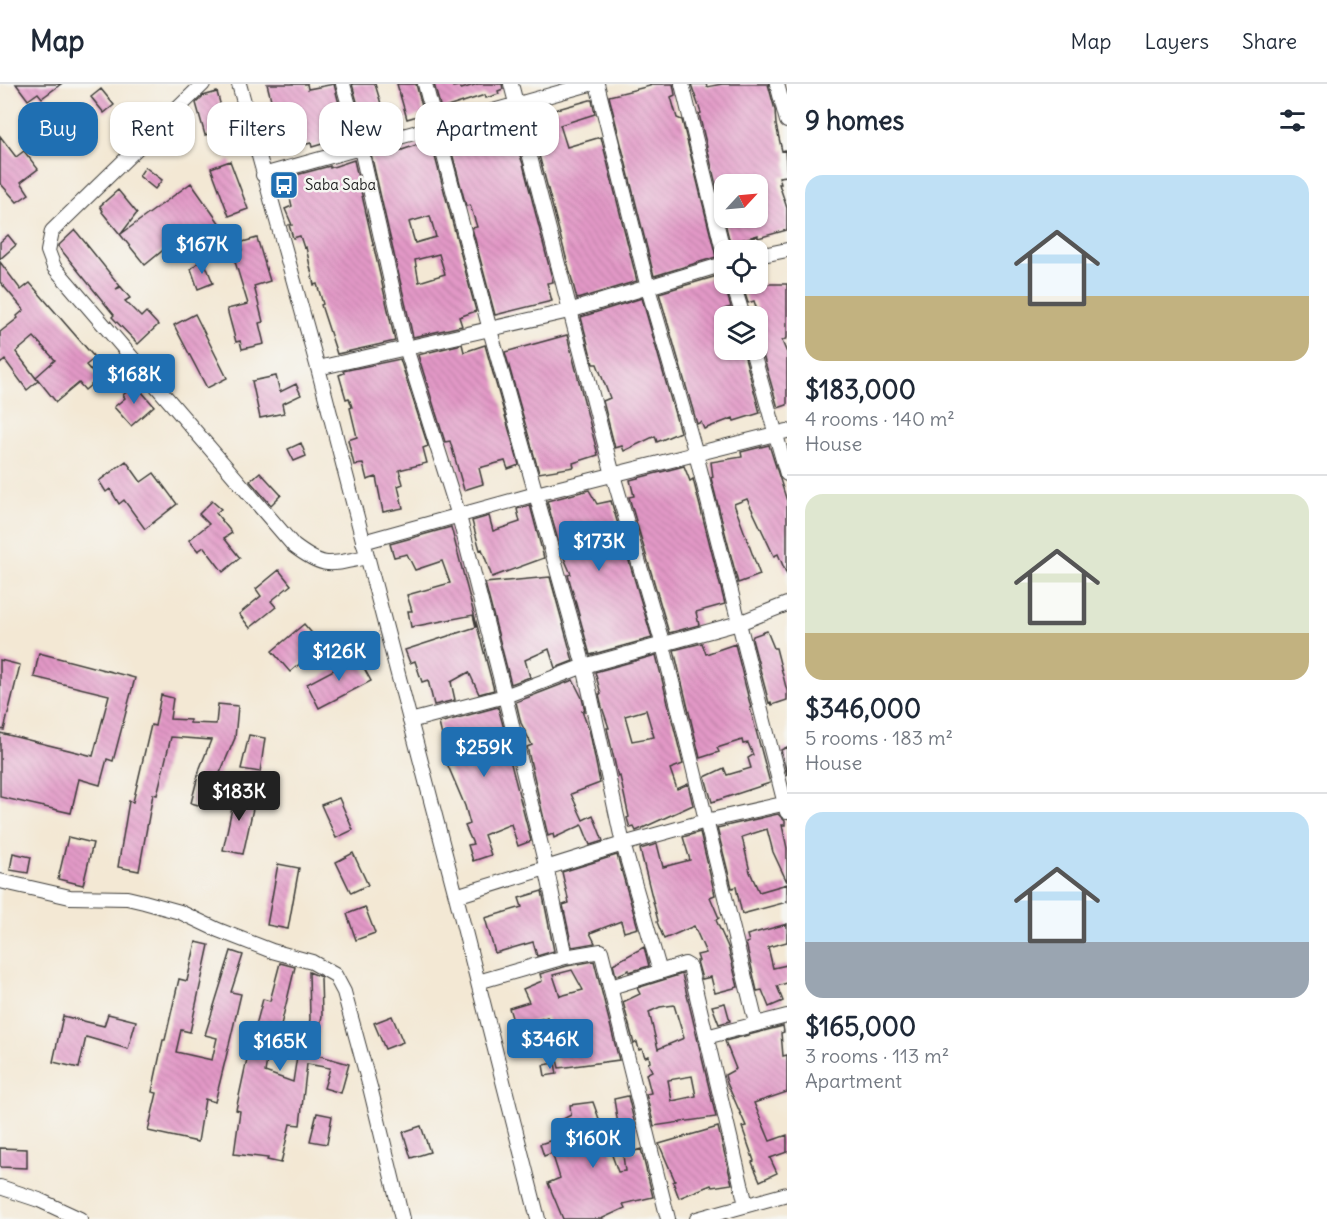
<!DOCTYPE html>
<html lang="en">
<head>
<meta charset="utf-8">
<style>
	:root { --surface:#fff; --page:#f2f2f3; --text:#1f2937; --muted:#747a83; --line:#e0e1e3; --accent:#1f6fb2 }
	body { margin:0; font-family:Delius,sans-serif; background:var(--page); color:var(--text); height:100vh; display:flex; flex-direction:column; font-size:22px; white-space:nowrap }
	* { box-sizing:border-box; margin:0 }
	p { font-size:20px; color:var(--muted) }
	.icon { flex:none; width:33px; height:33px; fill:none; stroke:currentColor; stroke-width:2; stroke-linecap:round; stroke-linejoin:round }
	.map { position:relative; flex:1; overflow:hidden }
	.panel { display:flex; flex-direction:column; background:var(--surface); width:540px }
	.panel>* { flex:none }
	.hud { position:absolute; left:18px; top:18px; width:570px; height:54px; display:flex; gap:12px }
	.needle { width:39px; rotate:64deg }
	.controls { position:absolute; left:714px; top:90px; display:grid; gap:12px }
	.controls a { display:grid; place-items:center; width:54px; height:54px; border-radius:12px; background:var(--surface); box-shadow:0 2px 4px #0004; font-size:30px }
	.price { position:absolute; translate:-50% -51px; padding:0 14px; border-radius:6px; background:var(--accent); color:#fff; font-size:20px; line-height:39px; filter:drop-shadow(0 2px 3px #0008) }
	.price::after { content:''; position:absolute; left:50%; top:36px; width:18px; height:14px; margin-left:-9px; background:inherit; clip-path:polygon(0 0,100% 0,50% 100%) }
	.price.on { background:#222; color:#fff }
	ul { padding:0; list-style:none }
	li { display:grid; align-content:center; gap:12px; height:318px; padding:0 18px }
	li+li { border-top:2px solid var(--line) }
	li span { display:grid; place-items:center; height:186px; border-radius:18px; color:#555 }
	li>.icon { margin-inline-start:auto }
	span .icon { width:108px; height:108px; fill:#fffc; stroke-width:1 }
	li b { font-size:26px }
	h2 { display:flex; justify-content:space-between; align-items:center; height:72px; padding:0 18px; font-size:26px }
	.pill { padding:0 21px; border-radius:18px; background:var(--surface); box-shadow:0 2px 4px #0004; font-size:21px; line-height:54px }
	.pill.on { background:var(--accent); color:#fff }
	header { display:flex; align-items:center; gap:36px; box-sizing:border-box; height:84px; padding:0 30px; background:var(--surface); border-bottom:2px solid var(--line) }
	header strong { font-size:28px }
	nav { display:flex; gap:33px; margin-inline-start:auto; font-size:21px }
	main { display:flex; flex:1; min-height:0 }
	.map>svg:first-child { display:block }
</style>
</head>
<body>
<header>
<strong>Map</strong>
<nav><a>Map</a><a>Layers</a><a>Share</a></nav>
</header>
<main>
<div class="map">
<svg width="787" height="1135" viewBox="0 0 787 1135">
	<defs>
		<pattern id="building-back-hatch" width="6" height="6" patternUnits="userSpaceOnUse" patternTransform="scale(1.5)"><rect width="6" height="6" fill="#e298c6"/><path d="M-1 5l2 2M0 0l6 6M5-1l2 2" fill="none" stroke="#c182aa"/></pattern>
	</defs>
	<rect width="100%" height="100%" fill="#f6f6f2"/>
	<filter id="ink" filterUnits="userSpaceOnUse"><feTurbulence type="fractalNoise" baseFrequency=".0167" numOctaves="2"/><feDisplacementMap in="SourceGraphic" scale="12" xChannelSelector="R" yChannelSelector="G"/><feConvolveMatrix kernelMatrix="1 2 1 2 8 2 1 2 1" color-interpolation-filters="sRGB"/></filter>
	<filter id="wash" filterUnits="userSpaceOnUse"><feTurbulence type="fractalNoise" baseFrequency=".008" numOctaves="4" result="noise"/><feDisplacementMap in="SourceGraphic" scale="24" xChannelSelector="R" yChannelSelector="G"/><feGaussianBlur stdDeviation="1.35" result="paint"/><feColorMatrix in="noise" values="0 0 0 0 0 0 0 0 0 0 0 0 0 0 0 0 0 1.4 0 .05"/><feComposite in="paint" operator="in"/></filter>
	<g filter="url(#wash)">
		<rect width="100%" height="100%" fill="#f3e8d4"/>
		<g id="blocks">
			<path fill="url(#building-back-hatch)" fill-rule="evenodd" d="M16,0H61L42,14L38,9L28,16Z
				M267,0H307L308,5L334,0L342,32L324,36L329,58L312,63L311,59L280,67L276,51L280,50Z
				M352,0H375L385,33L371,37L375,50L367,53Z
				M397,0H416L424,30L407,35Z
				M434,0H452L453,3L460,2L461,5L478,0H502L503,5L498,7L499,10L486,14L485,11L441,25Z
				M650,0H673L675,11L671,13L677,34L682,36L716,173L654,192L609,12L650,2Z
				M691,0H706L707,3L722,0H768L775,26L776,41L782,67L785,66L787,92L779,93L781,100H779L787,124V146L758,154V151L730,159L699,30L701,29ZM724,100H758V134H724Z
				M101,5L114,21L104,29L91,13Z
				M217,8L227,45L205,51L196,19L203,12Z
				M590,16H592L595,30L560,41L567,63L601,53L637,197L577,215L529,33Z
				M499,35L500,40L508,37L523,80L553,198L547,199L552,217L495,231L472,144L477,143L470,121L466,122L447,50L480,44L479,40Z
				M0,52L16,73L24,67L38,85L21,98L29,110L17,118L0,99Z
				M430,54L476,227L459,233L462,242L413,253L371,70L397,63L399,67L425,58L424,56ZM430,132L436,153L415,159L409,138ZM439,170L445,190L419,198L415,176Z
				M354,76L395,257L337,270L321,221L323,220L317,200L314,201L306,163L304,164L300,152L293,154L289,141H292L285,125L292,122L285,94L330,82V84Z
				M230,77L248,125L229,132L211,84Z
				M145,83L162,96L155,105L139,92Z
				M191,99L239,167L218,175L203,143L180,159L178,154L145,181L102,128L103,127L100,122L118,106L137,129L121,150Z
				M75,146L120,202L116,205L121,203L130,214L125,217L141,233L146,228L158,241L138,260L112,233L114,231L58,162Z
				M8,151L16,161L0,175V158Z
				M257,154L270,197L254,202L263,238L259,239L264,260L242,265L240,257L236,258L227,225L248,220L233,171L242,166L239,159Z
				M203,174L213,199L198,205L191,185Z
				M0,178L21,206L30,199L95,274L86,281L98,295L85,306L79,299L56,318L36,293L55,276L34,253L16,268L38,297L27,306L5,276L0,280V248L18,234L17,232L24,226L0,198Z
				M717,192L719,200H724L731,223L724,225V266H743L760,329L734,337L733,334L704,345L701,338L697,340L659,209Z
				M742,200H787V254L782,257L787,269V321L778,324L761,264L758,259V257L763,254L758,241V229L754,217L748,219Z
				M642,214L680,348L657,358L655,352L624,367L622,362L615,364L603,317L610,314L597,280H593L581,233Z
				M195,230L227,294L207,304L174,241Z
				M567,251L598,371L573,379L574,383L539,389L505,268Z
				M462,260L464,268L485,261L519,381L508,385L505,377L479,384L483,400L464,406L450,357L445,358L418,271Z
				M400,275L428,362L423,364L427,379L399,386L403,400L398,402L403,424L383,428L376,393L367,396L363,380L354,381L348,356L357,353L350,324L352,323L349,314L346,315L339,291L344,289L343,287Z
				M276,292L280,308L296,300L301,311L282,320L284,329L260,334L252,297Z
				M135,300L154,322L131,342L114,323L125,314L123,311Z
				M301,359L306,372L294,377L288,365Z
				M769,361L787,417V491L778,470L774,472L747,415L734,420L760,491L738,499L711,394L713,393L711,378L742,373L741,368Z
				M126,377L141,398L154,389L177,420L145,445L124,416L119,420L110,405L106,408L99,397Z
				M684,382L690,397L693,395L725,520L696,528L699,541L669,549L629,413L634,412L630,396Z
				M260,388L281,411L271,421L250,397Z
				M589,406L597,420L611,417L652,554L590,571L568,491L571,490L561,467L547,417Z
				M212,417L221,425L216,429L232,449L224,454L240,474L223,488L204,463L198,467L189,456L209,440L199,430Z
				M530,421L544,474L492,493L482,465L480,466L472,437L489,432L493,447L520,438L517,425Z
				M451,443L494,606L479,610L469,588L451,598L455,616L434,621L428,596L422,598L415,577L410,579L405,566L476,543L473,531L411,543L408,527H412L407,511L450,499L442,477L415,486L407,470L394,473L390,460Z
				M279,486L291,501L271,517L276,523L250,544L239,530L261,512L256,505Z
				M550,493L573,577L555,584L549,565L525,576L530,593L511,600L485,499Z
				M304,540L322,561L290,588L272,567Z
				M767,547L774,564H776L787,607V616L772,621L771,618L769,619L752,555L753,552Z
				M702,559L706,570L735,560L751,624H750L770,699L712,718L705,693L724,684L727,691L751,684L748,674L753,671L748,659L743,660L742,656L717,664L719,668L700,674L674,566Z
				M39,569L135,594L113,677L107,675L100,701L79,695L71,729L0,713V649L93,672L109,611L34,593Z
				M656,571L683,680L670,685L677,705L688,700L693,721L636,747L634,743L630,744L627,734L629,733L620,692L618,693L607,644H609L602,623L599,610H601L595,588ZM646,626L654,653L632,657L625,632Z
				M358,573L371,597L319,624L307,600Z
				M0,576L20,581L4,646L0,645Z
				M573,596L582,614L585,627H582L590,649L600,699L571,710L583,736L593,731L603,757L590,761L582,741L554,754L553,750L548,752L527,663L532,661L521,639L516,618Z
				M161,611L173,614L170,635L190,636V639L216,640L218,620L238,622L235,654L217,696L209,724L191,719L200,684L211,656L171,653L157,711L153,710L139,787L118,783L129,717L133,718L151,641L155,642Z
				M498,623L504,645H502L531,757L518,762L511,740L484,751L491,771L473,777L468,761L473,760L465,742L470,740L465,722L443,670L446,669L439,639Z
				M249,651L265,654L260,688L241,685Z
				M787,663V691L781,666Z
				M236,706L256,711L243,770L223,766Z
				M339,714L353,746L336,754L321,721Z
				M778,730L785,737V741H782L787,764V798L773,768L767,745L742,753L750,788L759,808L787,800V818L742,830L736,803L732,804L717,744Z
				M700,748L715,811L710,813L719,834L716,836L728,863L738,903L715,909L711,893L702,895L697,877H699L697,871L706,869L694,842L664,855L657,838L658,837L640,765L657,760L663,783L690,776L683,753Z
				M68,753L93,759L83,801L58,795Z
				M13,769L31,773L28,789L10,786Z
				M353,769L368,801L351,809L336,778Z
				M617,771L638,844L624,848L621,837L590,849L595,859L572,863L563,821L569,819L562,788Z
				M278,780L299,784L288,845L267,841Z
				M542,807L554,867L537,872L533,858L495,869L485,834L522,823L519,814Z
				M365,823L375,849L356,856L347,830Z
				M787,840V858L768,863L773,884L787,881V899L777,902L783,917L769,923L762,906L757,907L746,859L749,858L747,851Z
				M196,858L209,861L190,948L181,946L176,968L212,976L217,954L205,951L231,867L243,871L231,908L241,910L229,961L215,1018L205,1015L198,1058L148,1047L157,1009L152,1008L163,956H165L179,895L187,897Z
				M644,863L649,882L629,888V886L616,892L613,880Z
				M594,877L619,976L559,984L547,933L515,943L509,924L529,918L523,905L542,897L540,890L567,882ZM572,886L583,906L560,912L553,891Z
				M280,879L295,883L281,941L308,947L310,935L309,888L321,893L322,932L314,970L349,980L341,1009L324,1004L330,984L307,980L300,1041L290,1040L281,1079L267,1076L268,1074L234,1070L240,1027L236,1026L247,975L263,915L270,917ZM269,965L297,972L293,998L265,988Z
				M682,890L716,1033L654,1042L646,1010L651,1009L646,990L652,987L648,979L650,978L649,972L645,973L642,965L639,966L637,958L634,960L623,918L640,910L637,904ZM674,921L684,954L658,965L649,928L660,923ZM692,992L696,1012L672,1017L668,996Z
				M725,919L730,937L719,940L712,922Z
				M108,930L136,937L128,965L86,953L79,984L53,978L63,932L104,942Z
				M392,932L403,958L385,965L374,939Z
				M783,942L784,948L781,949L783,972L787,971V1008L754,1019L770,1057L787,1051V1068L770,1074L777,1089L760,1097L752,1078L754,1077L742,1043L746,1042L727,999L725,991L736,985L725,957Z
				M555,979L557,990L545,992L543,981Z
				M628,1012L636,1045L619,1047L614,1015Z
				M593,1018L618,1088L625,1087L623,1071L641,1065L653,1113L623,1120L625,1124L601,1135H563L548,1099L560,1094L552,1069L544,1072L540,1060L565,1052L557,1038L571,1031L570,1021Z
				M317,1029L332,1032L327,1060L310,1057Z
				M421,1042L430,1068L411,1074L403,1048Z
				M718,1043L732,1100L712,1103L711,1101L679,1114L673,1098L675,1097L659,1060Z
				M0,1064L27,1065V1084L0,1083Z"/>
		</g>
	</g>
	<g filter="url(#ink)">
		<use href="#blocks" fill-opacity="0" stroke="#3c3b38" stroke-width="1.5"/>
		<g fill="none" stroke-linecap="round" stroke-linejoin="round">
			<g stroke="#3c3b38" stroke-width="16">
				<path id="minor" d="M203,0L52,147L48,167L54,183L294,462C326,486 330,480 367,473
					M239,0L318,284L456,812L538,1135
					M343,0L361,65L406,264L459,432L505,612L546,782L565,873
					M425,0L490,246L584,582L623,760L660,888
					M511,0L613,391L663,561L756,939
					M597,0L648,204L696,370L787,728
					M682,0L724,170
					M777,0L787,37
					M263,91L590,0
					M758,172L787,166
					M733,200L743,232
					M752,266L787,390
					M318,284L569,227L724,180
					M363,458L536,410L787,347
					M410,637L505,612L584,582L739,539L787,520
					M0,797L70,813L127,814L144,818L180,828L218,846L272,867L312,878L335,891L344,908L370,1003L402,1135
					M456,812L623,760L706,737L787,719
					M478,898L565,873L601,867L668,1135
					M611,903L685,880L690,883L746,1121
					M706,953L787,932
					M0,1103L39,1116L80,1135
					M697,1135L787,1110"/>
			</g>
			<use href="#minor" stroke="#fff" stroke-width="14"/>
		</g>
	</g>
	<defs>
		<g id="bus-square" transform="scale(1.5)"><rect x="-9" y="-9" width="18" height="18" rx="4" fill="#1f6fb2" stroke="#f6f6f2"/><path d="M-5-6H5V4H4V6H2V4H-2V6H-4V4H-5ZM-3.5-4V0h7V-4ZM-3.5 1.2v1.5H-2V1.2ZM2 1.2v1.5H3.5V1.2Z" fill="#fff"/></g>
	</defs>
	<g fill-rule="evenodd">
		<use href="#bus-square" x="284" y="101"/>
	</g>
	<g text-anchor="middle" stroke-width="5" stroke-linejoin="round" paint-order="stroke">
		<g font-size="15" fill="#1c1c1c" stroke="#f6f6f2" text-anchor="start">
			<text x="305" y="106">Saba Saba</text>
		</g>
	</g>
</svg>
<div class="controls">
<a><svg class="needle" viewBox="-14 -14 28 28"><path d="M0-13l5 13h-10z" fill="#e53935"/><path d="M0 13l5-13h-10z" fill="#747a83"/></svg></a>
<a><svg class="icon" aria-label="locate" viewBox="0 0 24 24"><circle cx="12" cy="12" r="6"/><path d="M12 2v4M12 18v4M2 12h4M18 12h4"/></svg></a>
<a><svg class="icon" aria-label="layers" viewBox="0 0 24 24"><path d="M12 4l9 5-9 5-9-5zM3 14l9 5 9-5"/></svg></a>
</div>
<b class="price" style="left:202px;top:191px">$167K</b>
<b class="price" style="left:134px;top:321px">$168K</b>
<b class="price" style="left:599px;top:488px">$173K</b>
<b class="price" style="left:339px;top:598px">$126K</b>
<b class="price" style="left:484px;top:694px">$259K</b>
<b class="price on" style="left:239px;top:738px">$183K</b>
<b class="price" style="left:550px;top:986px">$346K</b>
<b class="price" style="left:280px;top:988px">$165K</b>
<b class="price" style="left:593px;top:1085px">$160K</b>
<div class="hud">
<a class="pill on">Buy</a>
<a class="pill">Rent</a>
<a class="pill">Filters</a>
<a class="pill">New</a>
<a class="pill">Apartment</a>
</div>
</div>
<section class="panel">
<h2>9 homes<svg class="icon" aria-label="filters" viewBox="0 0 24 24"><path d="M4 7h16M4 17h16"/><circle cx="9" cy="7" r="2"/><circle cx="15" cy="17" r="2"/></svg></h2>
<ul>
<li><span style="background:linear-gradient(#bfe0f5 65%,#c2b280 0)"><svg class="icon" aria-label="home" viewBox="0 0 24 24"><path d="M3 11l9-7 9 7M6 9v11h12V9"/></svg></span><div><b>$183,000</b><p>4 rooms · 140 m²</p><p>House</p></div></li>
<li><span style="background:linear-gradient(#dfe7d0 75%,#c2b280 0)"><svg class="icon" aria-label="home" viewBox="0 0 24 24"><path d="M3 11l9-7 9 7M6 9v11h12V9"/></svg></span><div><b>$346,000</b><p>5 rooms · 183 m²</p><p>House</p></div></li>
<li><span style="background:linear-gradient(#bfe0f5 70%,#9aa5b1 0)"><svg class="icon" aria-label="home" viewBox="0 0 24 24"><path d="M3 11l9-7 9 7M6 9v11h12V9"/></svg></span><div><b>$165,000</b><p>3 rooms · 113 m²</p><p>Apartment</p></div></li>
</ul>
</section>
</main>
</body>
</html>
